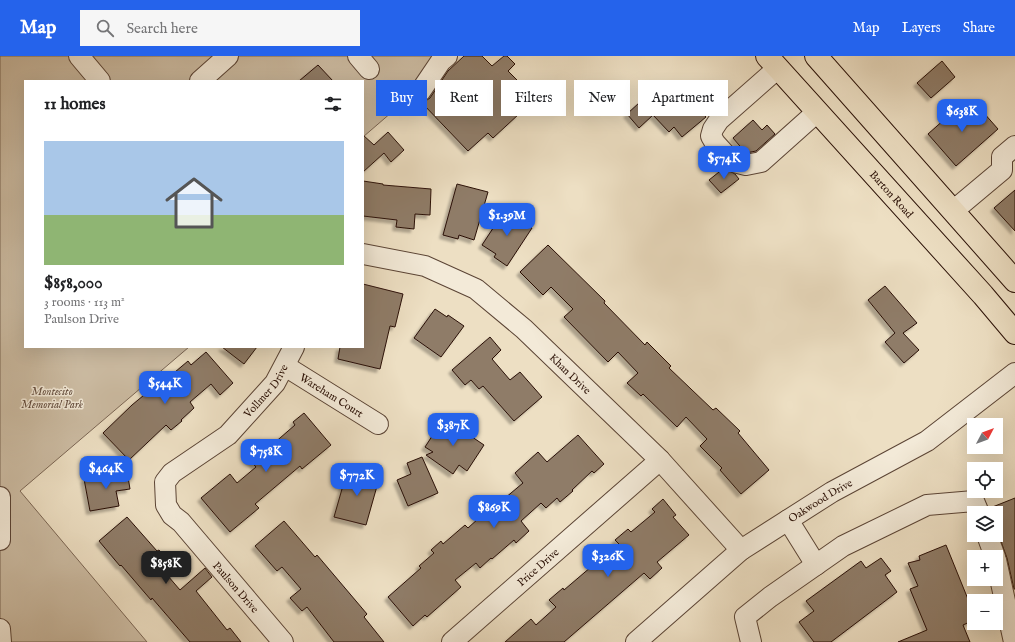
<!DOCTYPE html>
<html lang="en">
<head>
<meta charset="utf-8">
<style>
	:root { --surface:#fff; --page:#f6f6f6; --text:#202124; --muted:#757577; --accent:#2563eb }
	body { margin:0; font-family:"IM FELL English",serif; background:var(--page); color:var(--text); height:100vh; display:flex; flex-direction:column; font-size:15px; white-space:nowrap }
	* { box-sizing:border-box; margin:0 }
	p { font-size:13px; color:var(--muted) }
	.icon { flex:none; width:22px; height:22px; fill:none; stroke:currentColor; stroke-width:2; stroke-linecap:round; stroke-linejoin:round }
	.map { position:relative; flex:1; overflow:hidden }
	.panel { position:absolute; left:24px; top:24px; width:340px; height:268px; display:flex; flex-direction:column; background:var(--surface); border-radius:0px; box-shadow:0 4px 16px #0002 }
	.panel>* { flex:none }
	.banner { position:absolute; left:376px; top:24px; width:380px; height:36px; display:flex; gap:8px }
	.needle { width:26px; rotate:49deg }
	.buttons { position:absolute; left:967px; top:362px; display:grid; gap:8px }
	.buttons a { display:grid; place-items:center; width:36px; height:36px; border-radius:0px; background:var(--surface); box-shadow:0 4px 16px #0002; font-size:20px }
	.price { position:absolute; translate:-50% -34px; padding:0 9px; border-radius:8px; background:var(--accent); color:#fff; font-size:13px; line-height:26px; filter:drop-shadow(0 1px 2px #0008) }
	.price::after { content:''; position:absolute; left:50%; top:24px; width:12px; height:9px; margin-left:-6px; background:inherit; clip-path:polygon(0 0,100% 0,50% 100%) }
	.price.current { background:#222; color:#fff }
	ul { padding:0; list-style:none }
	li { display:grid; align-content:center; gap:8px; height:212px; padding:0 20px }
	li span { display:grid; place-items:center; height:124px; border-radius:0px; color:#555 }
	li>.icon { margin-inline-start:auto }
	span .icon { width:72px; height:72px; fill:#fffc; stroke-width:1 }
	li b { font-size:17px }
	h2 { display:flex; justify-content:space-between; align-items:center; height:48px; padding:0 20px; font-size:17px }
	.tag { padding:0 14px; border-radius:0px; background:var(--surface); box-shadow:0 4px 16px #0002; font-size:14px; line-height:36px }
	.tag.current { background:var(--accent); color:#fff }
	header { display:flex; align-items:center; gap:24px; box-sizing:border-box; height:56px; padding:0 20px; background:var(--accent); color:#fff }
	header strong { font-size:19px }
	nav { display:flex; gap:22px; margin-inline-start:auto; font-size:14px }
	.search { width:280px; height:36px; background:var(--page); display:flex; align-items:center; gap:10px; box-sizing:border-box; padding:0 14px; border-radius:0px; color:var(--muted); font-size:15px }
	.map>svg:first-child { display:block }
</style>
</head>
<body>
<header>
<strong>Map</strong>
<div class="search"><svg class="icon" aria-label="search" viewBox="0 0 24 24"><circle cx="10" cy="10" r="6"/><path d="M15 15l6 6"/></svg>Search here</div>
<nav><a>Map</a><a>Layers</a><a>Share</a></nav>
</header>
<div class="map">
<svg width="1015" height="586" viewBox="0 0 1015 586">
	<defs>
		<filter id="shadow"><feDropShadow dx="-3.5" dy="3.5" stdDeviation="1" flood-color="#0004"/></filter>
	</defs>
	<rect width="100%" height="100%" fill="#eddfc3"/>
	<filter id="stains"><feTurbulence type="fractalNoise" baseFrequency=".005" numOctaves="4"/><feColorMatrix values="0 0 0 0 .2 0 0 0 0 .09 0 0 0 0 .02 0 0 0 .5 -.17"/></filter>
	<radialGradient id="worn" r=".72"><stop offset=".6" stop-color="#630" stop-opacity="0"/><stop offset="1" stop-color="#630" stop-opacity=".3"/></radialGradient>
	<path fill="#ccbca3" stroke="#7b6654" d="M0,0H457L363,81V25H25V291H189L20,435L147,586H0Z"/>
	<path fill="#8f7c68" stroke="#2a1006" filter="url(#shadow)" d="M464,0H482L492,10L504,0H507L515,8L508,15L526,33L510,49L519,58L493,82L488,77L468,95L422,47L430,42L448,15Z
		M942,5L955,21L931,42L917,27Z
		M318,9L333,25H299Z
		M670,40L677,48L682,43L689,52L694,48L706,61L682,81L674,71L669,76L652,58Z
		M640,46L653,59L639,72L627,58Z
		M963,47L976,62L983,56L998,73L956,110L928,78Z
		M753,64L762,74L767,69L775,78L756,95L746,97H744L745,96L733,82Z
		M388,76L404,94L391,106L384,97L363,116V79L374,89Z
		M724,112L735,118L739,123L721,137L709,124Z
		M363,125L383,128V129L431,133L430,159L415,158L414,173L396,171L397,164L363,160Z
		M457,128L488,136L474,184L459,179L458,183L443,179Z
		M1015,134V175L994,152Z
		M505,154L532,172L507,210L494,201L496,198L482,189Z
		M548,189L605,245L604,247L645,289L647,286L671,310L669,312L713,354L716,352L740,375L738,377L769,414L741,438L720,414L722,412L700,390L707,383L686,361L677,371L643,338L641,340L627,327L638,317L618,296L608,306L564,261L573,253L551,231L543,239L520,216Z
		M363,228L403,238L395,271L390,270L380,313L338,303L340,291H363Z
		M885,230L917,267L903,277L919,294L904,307L885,286L895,277L868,244Z
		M435,253L447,261L448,259L464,270L441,301L414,282Z
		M490,281L501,294L492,303L510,324L520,316L542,341L514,365L483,330L479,333L471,324L465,329L452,314Z
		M222,291H257L244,308Z
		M206,296L233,327L220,339L211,328L190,346L194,352L181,364L182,365L171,374L166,369L129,404L103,377L132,349L167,320L168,322L188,305L191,309Z
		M304,357L331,389L302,413L300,410L255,448L259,452L230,476L201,442L230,418L237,427L256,411L247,401L260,389L265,395L295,369L293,366Z
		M444,362L484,389L467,415L459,409L453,418L426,399L433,396L425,391Z
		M578,379L604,408L594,417L592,415L572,434L573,435L560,446L557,442L546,452L541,447L521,465L529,475L516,487L514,484L492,503L491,502L480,512L476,507L455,524L461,531L427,561L425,559L413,570L388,541L421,512L419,510L434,497L431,494L441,485L443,488L465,469L468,472L479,462L480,463L523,427L515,417L538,396L547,406Z
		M422,401L438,437L408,450L397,424L411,418L407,407Z
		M348,412L362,416V414L375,418L374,422L379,423L366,469L334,461Z
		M127,415L130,433L116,435L119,450L90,455L84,423Z
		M1015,442V533H1014L1007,502L996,472V457H990V452Z
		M663,443L676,459L673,461L689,479L657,506L662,512L650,523L644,517L564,586H505L531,563L536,569L556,551L549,544L563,532L564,534L598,505L603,511L624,493L615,484L628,473L631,476L655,456L652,453Z
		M127,461L157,495L159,494L170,507L162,513L180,534L205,512L212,521L196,535L227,574L230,572L241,586H190L152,542L151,544L121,509L120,510L99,485Z
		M284,465L315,501L317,499L367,558L364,561L384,586H334L307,551L302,555L290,542L301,533L282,511L277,515L255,490Z
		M946,489L974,558V564L963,569L970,586H898L927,574L910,533L918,530L908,507L920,504L919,500Z
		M881,502L891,515L885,519L897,536L831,586H814L799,566L814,555L806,545L861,505L866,512Z"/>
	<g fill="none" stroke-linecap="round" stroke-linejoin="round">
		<g stroke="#5b4435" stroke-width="22">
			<g id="minor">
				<path d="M79,0L100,25"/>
				<path d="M358,0L369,13"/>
				<path d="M778,12L719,64L713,73L711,80L715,87L725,98L734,106L746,109L761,106L817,56"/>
				<path d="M200,25L228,0"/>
				<path d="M420,36L441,5L447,0"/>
				<path d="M953,155L1002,114V101L1015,90"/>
				<path id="s1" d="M363,198L425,210L476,233L524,273L660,404L741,494"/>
				<path id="s2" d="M285,310L378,368"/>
				<path d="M0,441V484"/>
				<path d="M788,464L816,509"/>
				<path d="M987,479L995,501"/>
				<path d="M996,504L1014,586"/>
				<path d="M0,573L1,586"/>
				<path id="s3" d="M283,586L181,466L172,459L166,449L165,426L172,417L228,379L275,327L294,291"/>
				<path id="s4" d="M452,586L660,404"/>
				<path id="s5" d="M636,586L741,494L832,436L927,385L1015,317"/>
				<path d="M751,586L745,561L770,541L843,490L927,449L974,445L979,457"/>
			</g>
		</g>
		<g stroke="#2a1006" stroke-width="24">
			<g id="major">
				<path id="s6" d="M767,0L983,239L1015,277"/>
				<path d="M816,0L1015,225"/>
			</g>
		</g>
		<use href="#minor" stroke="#f3ead8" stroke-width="20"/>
		<use href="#major" stroke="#eddfc3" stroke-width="22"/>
	</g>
	<g text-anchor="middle" stroke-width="3" stroke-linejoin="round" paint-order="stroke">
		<g font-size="11" fill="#2a1006" stroke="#f3ead8">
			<text dy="4" stroke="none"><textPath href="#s6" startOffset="186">Barton Road</textPath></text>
			<text dy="4" stroke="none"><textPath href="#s1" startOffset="246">Khan Drive</textPath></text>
			<text dy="4" stroke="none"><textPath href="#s3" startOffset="341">Vollmer Drive</textPath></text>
			<text dy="4" stroke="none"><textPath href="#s2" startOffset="55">Wareham Court</textPath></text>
			<text dy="4" stroke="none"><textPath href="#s5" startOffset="233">Oakwood Drive</textPath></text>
			<text dy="4" stroke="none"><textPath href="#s4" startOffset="114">Price Drive</textPath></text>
			<text transform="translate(236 531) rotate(49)" y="4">Paulson Drive</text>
		</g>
		<g font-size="11" font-style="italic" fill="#634c3d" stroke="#f3ead8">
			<text x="52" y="339">Montecito<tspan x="52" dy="13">Memorial Park</tspan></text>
		</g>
	</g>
	<rect width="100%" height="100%" filter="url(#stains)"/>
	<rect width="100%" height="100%" fill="url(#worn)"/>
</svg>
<div class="buttons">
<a><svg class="needle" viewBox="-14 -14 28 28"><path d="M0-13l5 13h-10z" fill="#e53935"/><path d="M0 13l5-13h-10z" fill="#757577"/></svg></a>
<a><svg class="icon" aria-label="locate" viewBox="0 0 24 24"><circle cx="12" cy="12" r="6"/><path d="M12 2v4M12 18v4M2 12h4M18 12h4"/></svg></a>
<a><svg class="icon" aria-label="layers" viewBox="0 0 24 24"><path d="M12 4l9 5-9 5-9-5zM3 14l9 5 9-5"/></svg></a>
<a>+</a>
<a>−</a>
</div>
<b class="price" style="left:962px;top:77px">$638K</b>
<b class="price" style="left:724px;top:124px">$574K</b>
<b class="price" style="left:507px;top:181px">$1.39M</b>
<b class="price" style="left:165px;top:349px">$544K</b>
<b class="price" style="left:453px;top:391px">$387K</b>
<b class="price" style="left:266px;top:417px">$758K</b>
<b class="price" style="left:106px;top:434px">$464K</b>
<b class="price" style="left:357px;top:441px">$772K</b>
<b class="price" style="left:494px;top:473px">$869K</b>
<b class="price" style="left:608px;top:522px">$326K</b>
<b class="price current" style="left:166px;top:529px">$858K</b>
<div class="banner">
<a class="tag current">Buy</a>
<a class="tag">Rent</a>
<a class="tag">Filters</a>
<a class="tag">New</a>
<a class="tag">Apartment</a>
</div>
<section class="panel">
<h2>11 homes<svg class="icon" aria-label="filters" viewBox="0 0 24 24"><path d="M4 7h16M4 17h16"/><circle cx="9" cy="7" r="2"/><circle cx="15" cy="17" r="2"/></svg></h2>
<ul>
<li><span style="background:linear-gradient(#a9c7e8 60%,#8fb573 0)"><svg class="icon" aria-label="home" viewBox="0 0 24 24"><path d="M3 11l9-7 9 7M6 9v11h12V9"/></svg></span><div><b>$858,000</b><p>3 rooms · 113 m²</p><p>Paulson Drive</p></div></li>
</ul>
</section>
</div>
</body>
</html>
